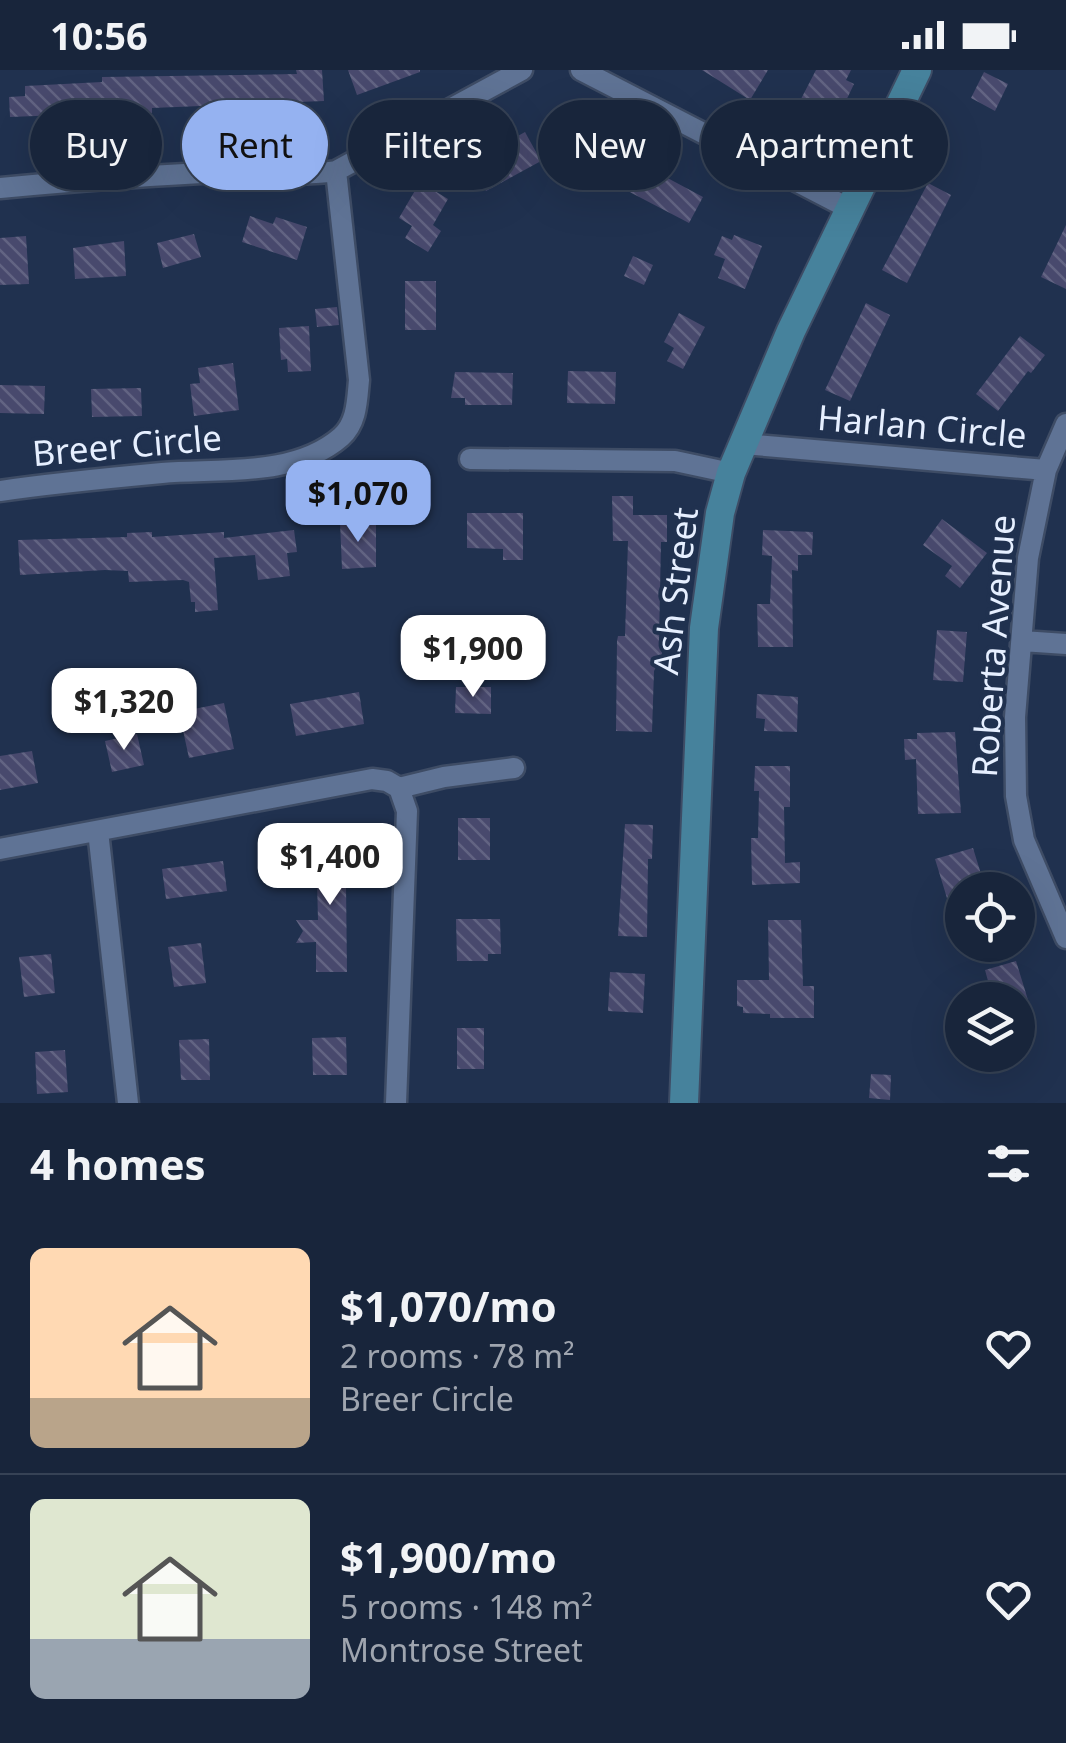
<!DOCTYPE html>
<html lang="en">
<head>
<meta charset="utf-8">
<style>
	:root { --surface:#18253b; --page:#253146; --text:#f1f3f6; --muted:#9fa5af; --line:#364255; --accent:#95b2f1 }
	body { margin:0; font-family:"Noto Sans",sans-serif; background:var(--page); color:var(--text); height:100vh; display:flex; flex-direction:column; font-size:38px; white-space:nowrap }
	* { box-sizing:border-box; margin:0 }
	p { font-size:32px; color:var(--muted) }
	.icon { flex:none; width:55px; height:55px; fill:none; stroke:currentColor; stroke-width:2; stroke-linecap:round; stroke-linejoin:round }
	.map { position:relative; height:1033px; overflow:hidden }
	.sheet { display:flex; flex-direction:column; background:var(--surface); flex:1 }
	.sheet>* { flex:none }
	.banner { position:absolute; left:30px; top:30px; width:1008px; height:90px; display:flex; gap:20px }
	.controls { position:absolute; left:945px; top:802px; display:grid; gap:20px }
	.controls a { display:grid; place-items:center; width:90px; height:90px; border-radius:50%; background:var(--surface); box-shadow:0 10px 40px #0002,0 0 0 2px var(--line); font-size:50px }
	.price { position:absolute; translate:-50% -85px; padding:0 22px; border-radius:20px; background:#fff; color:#222; font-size:32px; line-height:65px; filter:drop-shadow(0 2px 5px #0008) }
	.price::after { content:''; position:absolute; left:50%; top:60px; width:30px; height:22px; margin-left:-15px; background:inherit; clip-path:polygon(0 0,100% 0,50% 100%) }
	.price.active { background:var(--accent); color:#111 }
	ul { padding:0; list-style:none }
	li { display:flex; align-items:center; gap:30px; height:250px; padding:0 30px }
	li+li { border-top:2px solid var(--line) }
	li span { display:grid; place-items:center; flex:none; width:280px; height:200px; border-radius:15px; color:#555 }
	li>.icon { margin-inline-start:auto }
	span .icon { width:120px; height:120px; fill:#fffc; stroke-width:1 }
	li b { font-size:42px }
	h2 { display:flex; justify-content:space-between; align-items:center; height:120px; padding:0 30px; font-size:42px }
	.pill { padding:0 35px; border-radius:45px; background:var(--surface); box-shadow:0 10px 40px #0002,0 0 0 2px var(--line); font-size:35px; line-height:90px }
	.pill.active { background:var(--accent); color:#111 }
	.status { display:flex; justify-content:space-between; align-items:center; height:70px; padding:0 50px; background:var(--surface); direction:ltr }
	.status svg { height:28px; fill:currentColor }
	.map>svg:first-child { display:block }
</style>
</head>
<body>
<div class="status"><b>10:56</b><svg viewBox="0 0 49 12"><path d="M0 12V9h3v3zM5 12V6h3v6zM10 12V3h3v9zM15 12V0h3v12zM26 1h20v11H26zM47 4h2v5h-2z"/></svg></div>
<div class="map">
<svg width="1066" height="1033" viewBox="0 0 1066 1033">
	<defs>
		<pattern id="building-back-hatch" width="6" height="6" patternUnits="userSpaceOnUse" patternTransform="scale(2.5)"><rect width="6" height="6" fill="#48496d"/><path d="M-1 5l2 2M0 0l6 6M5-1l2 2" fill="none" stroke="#626483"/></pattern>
	</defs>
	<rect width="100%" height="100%" fill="#20314f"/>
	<path fill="url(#building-back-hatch)" d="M296,0H322L324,31L152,38V43L110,45V38L61,40V45L10,47L9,27L25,26V16L102,12V7L297,4Z
		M348,0H420V2L357,25Z
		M702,0H768L750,30Z
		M816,0H851L846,10L854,14L842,39L825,30L808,64L788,54Z
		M984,2L1008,14L995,41L971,28Z
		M525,62L541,91L486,121L470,93Z
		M591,67L703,127L689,153L576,94Z
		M420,112L448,129L433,155L441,161L428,182L405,168L412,156L399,148Z
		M928,113L951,125L907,213L882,200Z
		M250,146L273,154L276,147L307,157L297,190L242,172Z
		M1066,155V219L1041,207Z
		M194,164L201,187L163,198L157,173Z
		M734,165L762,176L745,219L718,208L725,189L714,185L722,166L732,170Z
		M26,166L29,214L0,215V168Z
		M124,171L126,206L75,209L73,178Z
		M633,186L653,195L644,215L624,206Z
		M405,211H436V260H405Z
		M866,233L890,245L850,331L825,320Z
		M337,237L339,255L317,257L315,239Z
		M679,243L705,257L683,299L667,291L674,278L664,272Z
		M309,256L311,301L288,302L287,289L281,290L279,258Z
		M1020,266L1045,285L1031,303L1028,301L998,341L976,324Z
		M233,293L239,340L194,346L190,314L200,313L198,298Z
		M568,301L616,302L615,334L567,333Z
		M455,302L513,303L512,335H465V328H451Z
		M0,315L45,316L44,344L0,343Z
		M141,318L142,346L92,347L91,319Z
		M612,426H633V445H667V472H661L659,571H662V597H656L654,601L652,662L616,661L617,571L618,566H625L628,471H613Z
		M467,443H523V490H503V479L467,478Z
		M942,449L987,483L960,518L945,506L952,496L923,475Z
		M376,451V497L342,499L340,452Z
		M294,460L297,482L287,483L290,506L258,510L255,485L214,488L218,540L195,542V532H191L189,512L183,510L129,512L128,501L105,500L20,505L18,470L127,467V463L152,462V467L224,462V468Z
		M763,460L813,462L812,485H798V501L792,500L793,577H758L757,534H770L772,486L762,485Z
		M937,560L967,562L963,612L933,610Z
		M456,617H491V644L455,643Z
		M359,622L364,654L296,666L290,634Z
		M757,624L798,627L797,662L764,661L765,649L756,648Z
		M224,633L234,679L189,688L179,642Z
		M955,662L961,743L918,744L916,689L905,690L904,669H917V663Z
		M137,664L144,695L112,702L105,671Z
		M32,681L38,713L0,720V686Z
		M755,696H790V737H784L785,793L800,792V813L752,815L751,768H758L759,721H754Z
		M458,748H490V790H458Z
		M625,754L653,755L652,789H648L647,867L618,866Z
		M316,772H349L350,814H346L347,902H316V872L296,873L303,861L296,850H318Z
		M973,778L986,820H962V863L958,864L935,789Z
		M223,791L227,821L166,829L162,799Z
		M456,849H500L501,884H488V891H457Z
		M768,850H801L803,916H814V948H770V944L743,943V937L737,936V910H769Z
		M201,873L206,913L174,917L168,877Z
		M51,884L55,923L24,927L19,887Z
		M1016,891L1028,930H984L979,914L988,911L985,900Z
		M610,902L645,904L643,943L608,941Z
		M457,958H484V999H457Z
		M346,967L347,1005H313L312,968Z
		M209,969L210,1010H181L179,970Z
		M65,980L68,1022L37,1024L35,982Z
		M871,1004L891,1005L890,1030L869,1028Z"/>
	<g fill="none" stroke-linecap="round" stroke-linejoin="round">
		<g stroke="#3e4c65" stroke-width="25">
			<path id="street" d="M581,0L848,138
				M336,101L522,0
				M0,118C75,111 151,105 226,102C264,101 299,107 336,101L359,310C357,331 357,353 341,367C294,408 218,398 162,403C108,408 54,413 0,421
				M743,374L1046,400L1066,354
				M470,389L675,391L731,403
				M1046,400L1028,488L1015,647L1016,726L1024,770L1066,868
				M1022,571L1066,574
				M98,761L128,1033
				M0,779L372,709L387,711L399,718L444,707L514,698
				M396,1033L407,741L399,718"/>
		</g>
		<g stroke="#3e4c65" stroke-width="32">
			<path id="secondary" d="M684,1033L704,558L720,443L731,403L791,261L917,0"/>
		</g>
		<use href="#street" stroke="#5f7395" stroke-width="20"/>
		<use href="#secondary" stroke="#46829c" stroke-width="28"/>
	</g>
	<g text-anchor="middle" stroke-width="8" stroke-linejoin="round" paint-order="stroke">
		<g font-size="35" fill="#e6efff" stroke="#20314f">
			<text transform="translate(922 357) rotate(5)" y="12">Harlan Circle</text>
			<text transform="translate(127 376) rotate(-5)" y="12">Breer Circle</text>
			<text transform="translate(676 521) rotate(-83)" y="12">Ash Street</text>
			<text transform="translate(994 576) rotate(-86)" y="12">Roberta Avenue</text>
		</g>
	</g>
</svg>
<div class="controls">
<a><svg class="icon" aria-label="locate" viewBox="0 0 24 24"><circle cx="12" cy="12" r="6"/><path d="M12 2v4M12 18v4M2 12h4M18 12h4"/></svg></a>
<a><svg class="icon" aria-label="layers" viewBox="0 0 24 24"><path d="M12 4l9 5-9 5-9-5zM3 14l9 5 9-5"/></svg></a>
</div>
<b class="price active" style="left:358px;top:475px">$1,070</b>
<b class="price" style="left:473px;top:630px">$1,900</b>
<b class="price" style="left:124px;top:683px">$1,320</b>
<b class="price" style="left:330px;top:838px">$1,400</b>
<div class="banner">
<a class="pill">Buy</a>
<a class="pill active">Rent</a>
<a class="pill">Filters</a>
<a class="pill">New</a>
<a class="pill">Apartment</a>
</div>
</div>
<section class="sheet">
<h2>4 homes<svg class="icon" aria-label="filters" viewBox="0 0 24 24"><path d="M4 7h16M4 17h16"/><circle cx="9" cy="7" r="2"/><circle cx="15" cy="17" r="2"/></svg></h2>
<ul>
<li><span style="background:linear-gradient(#ffd9b3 75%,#b9a48a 0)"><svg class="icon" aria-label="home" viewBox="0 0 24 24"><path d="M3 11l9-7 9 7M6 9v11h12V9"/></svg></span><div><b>$1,070/mo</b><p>2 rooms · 78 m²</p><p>Breer Circle</p></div><svg class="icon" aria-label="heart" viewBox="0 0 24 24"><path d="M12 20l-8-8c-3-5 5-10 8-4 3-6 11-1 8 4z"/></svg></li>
<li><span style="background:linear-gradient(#dfe7d0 70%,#9aa5b1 0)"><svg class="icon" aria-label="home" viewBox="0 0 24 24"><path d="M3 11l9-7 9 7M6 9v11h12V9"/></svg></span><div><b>$1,900/mo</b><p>5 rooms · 148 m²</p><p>Montrose Street</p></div><svg class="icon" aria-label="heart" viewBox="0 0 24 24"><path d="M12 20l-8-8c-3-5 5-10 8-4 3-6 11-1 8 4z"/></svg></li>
</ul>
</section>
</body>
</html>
